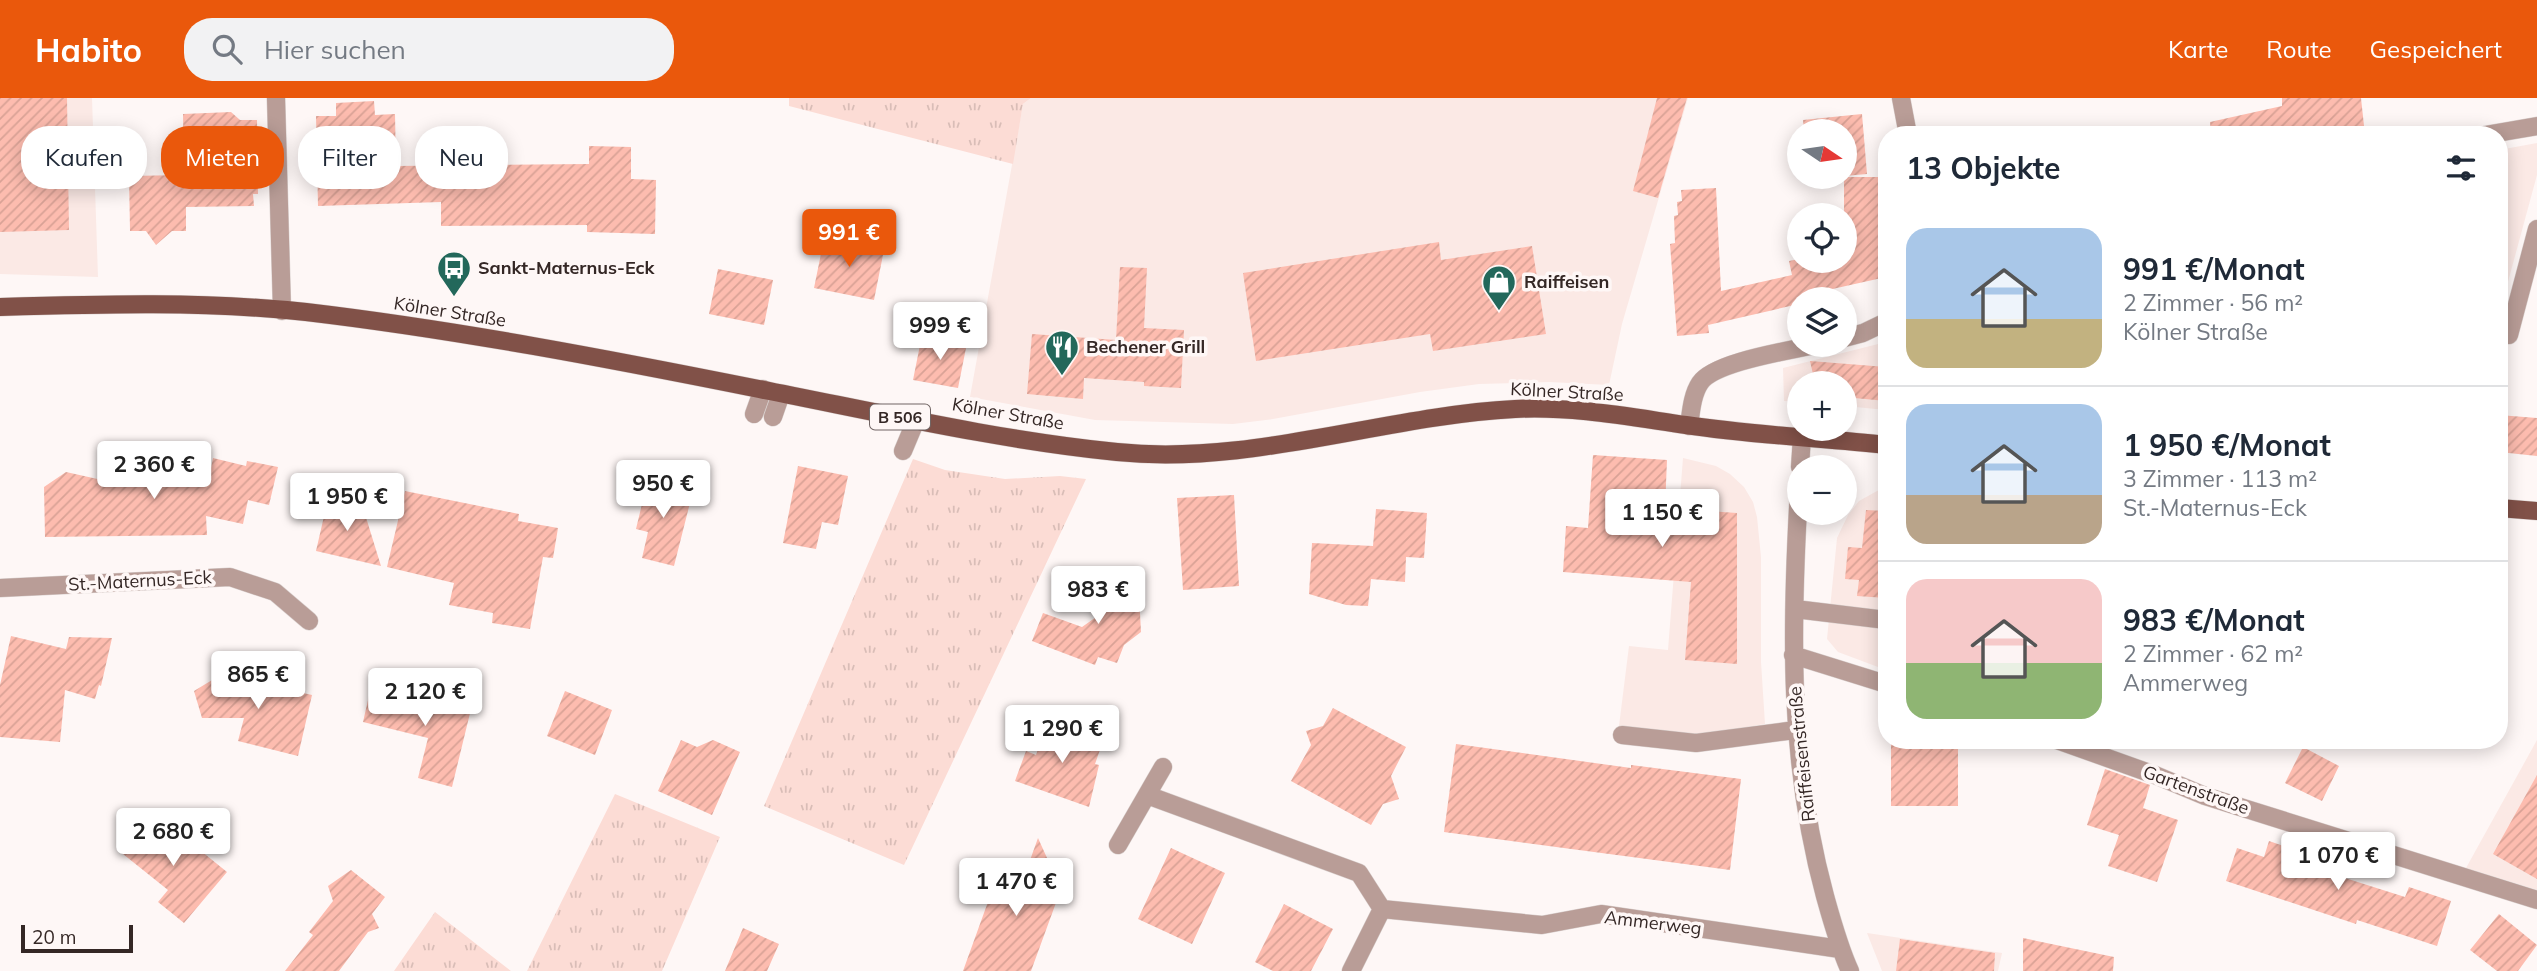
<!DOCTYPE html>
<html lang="de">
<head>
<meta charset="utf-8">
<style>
	:root { --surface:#fff; --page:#f2f2f3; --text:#1f2937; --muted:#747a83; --line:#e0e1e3; --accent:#ea580c }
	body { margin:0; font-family:Mulish,sans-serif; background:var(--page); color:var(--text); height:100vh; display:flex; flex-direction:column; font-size:26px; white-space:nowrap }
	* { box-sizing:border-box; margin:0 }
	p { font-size:23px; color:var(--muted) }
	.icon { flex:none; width:38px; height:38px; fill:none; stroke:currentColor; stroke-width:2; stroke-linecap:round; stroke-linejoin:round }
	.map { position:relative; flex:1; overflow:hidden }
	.drawer { position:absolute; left:1878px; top:28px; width:630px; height:623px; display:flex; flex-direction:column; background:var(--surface); border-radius:28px; box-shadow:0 4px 18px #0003 }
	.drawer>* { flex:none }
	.banner { position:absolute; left:21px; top:28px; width:665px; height:63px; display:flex; gap:14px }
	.needle { width:46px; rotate:103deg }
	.tools { position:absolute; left:1787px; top:21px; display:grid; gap:14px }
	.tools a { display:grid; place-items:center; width:70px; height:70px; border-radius:50%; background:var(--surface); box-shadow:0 4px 18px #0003; font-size:35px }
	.scale { position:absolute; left:21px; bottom:18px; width:112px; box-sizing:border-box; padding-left:7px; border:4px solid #342725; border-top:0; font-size:19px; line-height:24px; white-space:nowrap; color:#342725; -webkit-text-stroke:5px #fef7f6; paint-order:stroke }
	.price { position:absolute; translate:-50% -60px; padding:0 16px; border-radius:7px; background:#fff; color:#222; font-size:23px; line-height:46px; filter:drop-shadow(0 2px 4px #0008) }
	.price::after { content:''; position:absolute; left:50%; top:42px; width:21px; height:16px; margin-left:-10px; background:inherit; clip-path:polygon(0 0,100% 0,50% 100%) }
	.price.selected { background:var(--accent); color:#fff }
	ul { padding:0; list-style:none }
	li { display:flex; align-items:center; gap:21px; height:175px; padding:0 28px }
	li+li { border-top:2px solid var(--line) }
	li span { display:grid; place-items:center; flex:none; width:196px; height:140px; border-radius:21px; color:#555 }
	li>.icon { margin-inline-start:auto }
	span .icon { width:84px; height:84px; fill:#fffc; stroke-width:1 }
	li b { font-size:30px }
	h2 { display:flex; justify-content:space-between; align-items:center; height:84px; padding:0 28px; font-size:30px }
	.chip { padding:0 24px; border-radius:28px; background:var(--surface); box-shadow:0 4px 18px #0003; font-size:24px; line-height:63px }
	.chip.selected { background:var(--accent); color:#fff }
	header { display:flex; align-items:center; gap:42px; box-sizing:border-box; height:98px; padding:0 35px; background:var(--accent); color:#fff }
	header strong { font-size:33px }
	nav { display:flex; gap:38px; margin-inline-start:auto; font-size:24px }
	.search { width:490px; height:63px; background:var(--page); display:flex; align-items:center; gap:18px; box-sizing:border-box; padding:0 24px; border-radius:28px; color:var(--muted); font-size:26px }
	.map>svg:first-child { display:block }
</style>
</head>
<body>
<header>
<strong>Habito</strong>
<div class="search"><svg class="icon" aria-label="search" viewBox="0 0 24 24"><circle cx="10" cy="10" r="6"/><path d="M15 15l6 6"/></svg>Hier suchen</div>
<nav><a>Karte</a><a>Route</a><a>Gespeichert</a></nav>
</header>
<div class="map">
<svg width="2537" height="873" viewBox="0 0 2537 873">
	<defs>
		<pattern id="grass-tufts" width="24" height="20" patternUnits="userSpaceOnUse" patternTransform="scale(1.75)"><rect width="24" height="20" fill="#fcdcd5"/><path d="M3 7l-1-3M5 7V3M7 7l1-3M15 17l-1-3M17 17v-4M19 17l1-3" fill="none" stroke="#d9bdb7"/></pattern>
		<pattern id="building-hatch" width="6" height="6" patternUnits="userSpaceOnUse" patternTransform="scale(1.75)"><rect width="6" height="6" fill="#fdbcaf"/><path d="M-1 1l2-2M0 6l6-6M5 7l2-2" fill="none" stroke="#d9a296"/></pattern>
	</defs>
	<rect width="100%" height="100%" fill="#fef7f6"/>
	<path fill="#fbe9e5" d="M0,0H92L98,179L0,176Z
		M1031,0H1688L1622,226L1609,287L1549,284L1479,286L1420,294L1273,321L1233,326L1095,322L970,299L1023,6Z
		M2537,45V77L2499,217V52Z
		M1886,244V312L1845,308L1844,285H1799V304L1784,303L1783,270Z
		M1683,360L1716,368L1730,376L1744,389L1753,404L1757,419L1761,459V564L1765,626L1695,638L1619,628L1629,548L1668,552Z
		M1886,388V572L1838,554L1827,541L1837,440L1848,417L1859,403Z
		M2537,642V792L2466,770Z
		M1867,835L2002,855L1998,873H1882Z"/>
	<path fill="url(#grass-tufts)" d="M789,0H1031L1023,6L1013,66L789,8Z
		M913,361L945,372L1005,381L1060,378L1086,381L904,767L764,708Z
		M615,696L720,739L662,873H527Z
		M435,814L511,873H394Z"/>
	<path fill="url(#building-hatch)" d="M0,0H67L69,132L0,134Z
		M1657,0H1687L1658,100L1633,93Z
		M2282,0H2361L2365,37H2211L2210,24L2282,8Z
		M374,3L375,17L395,16L396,68L589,66V48L631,49V81L656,82L655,136L587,134V127L441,128V104L318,108L316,18H336V5Z
		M231,14L240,22H257L258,96H253L254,108L186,109V133H172L156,147L146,133H130L129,78L184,77L183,16Z
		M1862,16L1867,76L1844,78V33H1804L1803,22Z
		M1844,79H1886V179L1828,192L1830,201H1799V206L1708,227L1709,235L1677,238L1670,146L1675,145L1674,118L1678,117L1677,104L1682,103L1681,92L1716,90L1721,193L1792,177L1789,163L1799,161V163H1844Z
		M824,141L884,152L874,202L814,190Z
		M1439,144L1441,162L1532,148L1546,236L1433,253L1430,236L1256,263L1243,175Z
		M1120,169L1147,170L1144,230L1184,232L1181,290L1144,288V284L1084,280L1083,301L1027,296L1032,236L1116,242Z
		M718,171L773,182L764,227L709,216Z
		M922,237L967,245L958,290L913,282Z
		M1810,263L1886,269V303L1844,299V285H1815Z
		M2499,317L2537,320V358L2499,354Z
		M1593,357L1667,362L1665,410L1737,415V566L1685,562L1691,484L1563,474L1566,428L1588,430Z
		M213,360L246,368L247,363L278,369L269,407L248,402L243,426L206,418L207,437L45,439L44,389L66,374L102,382L105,367L139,374L210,375Z
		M798,368L848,378L838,427L822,424L816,451L783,445Z
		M648,381L693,393L674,468L642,460L648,434L636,431Z
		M405,393L519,416L518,423L558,430L553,460L543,459L530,531L492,525L493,515L449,507L454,485L387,469Z
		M1234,397L1239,488L1183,492L1177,400Z
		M360,400L381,468L316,453L328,401L345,405Z
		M1376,411L1427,415L1424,460L1406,459L1405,484L1371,481L1368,508L1346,507L1309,496L1312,445L1373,448Z
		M1866,412L1886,413V500L1857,498L1859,482L1845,481L1848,449L1862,450Z
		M1138,478L1141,534L1124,547L1117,565L1098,559L1095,567L1032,543L1043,515L1082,529L1109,510L1107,480Z
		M11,538L66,551L69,539L112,540L101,588L99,587L95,601L65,592L60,644L0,639V587Z
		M222,576L312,597L298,658L238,643L244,620H202L194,593Z
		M371,589L438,605L439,598L472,607L452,689L418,680L428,640L363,624Z
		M565,593L612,612L595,657L547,638Z
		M1333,610L1406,649L1391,678L1399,701L1383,706L1371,727L1291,683L1311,647L1306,633L1323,628Z
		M1048,623L1102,646L1095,666L1099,667L1089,709L1015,683L1026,653L1036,657Z
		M681,642L697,649L713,642L740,654L712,717L658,693Z
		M1891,642H1958V708H1891Z
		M1456,646L1631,670V667L1741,681L1730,772L1444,734Z
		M2303,649L2339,668L2322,703L2285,685Z
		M2105,671L2150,687L2143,710L2178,722L2157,784L2108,768L2119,737L2087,727Z
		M2537,677V781L2493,756Z
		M123,728L185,740L227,774L184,825L158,804L168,792L118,752Z
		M1038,740L1061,791L1031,873H963L993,790L999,793L1009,767L1018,770L1021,761L1029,765Z
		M2269,743L2349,770L2345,780L2405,799L2409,789L2451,803L2437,848L2357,822L2356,826L2226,783L2237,750L2264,759Z
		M1171,750L1225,775L1192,846L1138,821Z
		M351,772L385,799L372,816L379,830L368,834L339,873H285L313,837L309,834L333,803L328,788Z
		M1284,806L1333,831L1311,873H1273L1255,864Z
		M2499,816L2537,847L2518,873H2497L2470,852Z
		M743,830L779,846L767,873H725Z
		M2023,840L2114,859L2113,873H2023Z
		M1900,841L1995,855L1994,873H1896Z"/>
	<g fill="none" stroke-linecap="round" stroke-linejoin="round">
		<g stroke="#dad2d0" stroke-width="19">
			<path id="minor" d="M276,0L282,213
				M1901,0L1908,37
				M2485,37L2537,28
				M2509,237L2537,131
				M1844,240L1863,235L1886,224
				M754,316L763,291
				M773,319L781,296
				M1689,328C1691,314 1692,297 1700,285C1714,264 1788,253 1814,247
				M903,353L916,322
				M1800,369L1802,338
				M1799,392C1791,530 1788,663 1825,798C1832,823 1839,849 1850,873
				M0,490L230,479L275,494L309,523
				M1795,511L1886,522
				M1793,557L1886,586
				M1622,637L1696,645L1795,632
				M2057,642L2155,677L2205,698L2537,802
				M1147,697L1359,775L1382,811
				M1118,747L1163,669
				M1351,873L1382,811L1542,827L1601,816L1840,851"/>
		</g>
		<g stroke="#dad2d0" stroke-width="19">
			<path id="major" d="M0,209C102,206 205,203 306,214C458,232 609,261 759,291C877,314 997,342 1117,354C1251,368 1382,318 1515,311C1573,308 1630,319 1686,327C1753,337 1820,340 1886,347
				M2499,410L2537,413"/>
		</g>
		<use href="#minor" stroke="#b99d97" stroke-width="18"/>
		<use href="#major" stroke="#815148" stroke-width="18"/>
	</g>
	<defs>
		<g id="bus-pin" transform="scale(1.75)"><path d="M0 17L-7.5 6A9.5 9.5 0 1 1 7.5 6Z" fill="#23685b" stroke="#fef7f6"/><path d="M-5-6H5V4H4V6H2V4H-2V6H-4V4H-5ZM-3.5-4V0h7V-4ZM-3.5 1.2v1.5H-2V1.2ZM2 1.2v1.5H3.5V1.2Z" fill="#fff"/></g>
		<g id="shop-pin" transform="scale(1.75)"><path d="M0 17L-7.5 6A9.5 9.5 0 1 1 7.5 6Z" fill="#23685b" stroke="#fef7f6"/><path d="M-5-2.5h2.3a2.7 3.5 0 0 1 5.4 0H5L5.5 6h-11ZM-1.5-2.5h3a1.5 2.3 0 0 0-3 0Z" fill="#fff"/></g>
		<g id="restaurant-pin" transform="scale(1.75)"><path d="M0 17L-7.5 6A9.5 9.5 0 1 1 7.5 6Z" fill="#23685b" stroke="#fef7f6"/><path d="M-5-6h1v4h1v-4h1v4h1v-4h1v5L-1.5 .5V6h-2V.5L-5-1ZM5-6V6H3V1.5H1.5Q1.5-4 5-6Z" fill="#fff"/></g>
	</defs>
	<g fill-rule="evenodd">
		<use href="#bus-pin" x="454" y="170"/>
		<use href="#shop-pin" x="1499" y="184"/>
		<use href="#restaurant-pin" x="1062" y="249"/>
	</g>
	<g text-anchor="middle" stroke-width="7" stroke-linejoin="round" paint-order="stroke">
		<rect fill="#fef7f6" stroke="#716564" stroke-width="2" x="870" y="306.5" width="60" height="25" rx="5"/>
		<g font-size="16" font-weight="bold" fill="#342725">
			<text x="900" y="325">B 506</text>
		</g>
		<g font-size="18" font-weight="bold" fill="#342725" stroke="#fef7f6" text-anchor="start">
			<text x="478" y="176">Sankt-Maternus-Eck</text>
			<text x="1524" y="190">Raiffeisen</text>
			<text x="1086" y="255">Bechener Grill</text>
		</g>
		<g font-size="18" fill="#342725" stroke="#fef7f6">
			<text transform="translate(450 214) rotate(9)" y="6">Kölner Straße</text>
			<text transform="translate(1567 294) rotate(3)" y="6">Kölner Straße</text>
			<text transform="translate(1008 316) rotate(10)" y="6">Kölner Straße</text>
			<text transform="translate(140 483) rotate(-3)" y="6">St.-Maternus-Eck</text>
			<text transform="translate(1802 656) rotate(-96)" y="6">Raiffeisenstraße</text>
			<text transform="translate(2196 692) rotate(20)" y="6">Gartenstraße</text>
			<text transform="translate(1653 825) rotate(7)" y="6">Ammerweg</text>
		</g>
	</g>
</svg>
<div class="tools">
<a><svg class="needle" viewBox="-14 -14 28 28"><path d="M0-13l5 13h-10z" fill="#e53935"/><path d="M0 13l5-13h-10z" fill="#747a83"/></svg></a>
<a><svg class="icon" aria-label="locate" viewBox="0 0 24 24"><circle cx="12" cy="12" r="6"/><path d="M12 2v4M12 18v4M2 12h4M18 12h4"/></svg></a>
<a><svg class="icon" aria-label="layers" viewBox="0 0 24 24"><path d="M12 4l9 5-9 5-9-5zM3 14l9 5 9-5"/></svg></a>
<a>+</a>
<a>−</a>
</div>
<div class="scale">20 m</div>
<b class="price selected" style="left:849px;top:171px">991 €</b>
<b class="price" style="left:940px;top:264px">999 €</b>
<b class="price" style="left:154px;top:403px">2 360 €</b>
<b class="price" style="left:663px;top:422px">950 €</b>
<b class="price" style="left:347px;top:435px">1 950 €</b>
<b class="price" style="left:1662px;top:451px">1 150 €</b>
<b class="price" style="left:1098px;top:528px">983 €</b>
<b class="price" style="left:258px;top:613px">865 €</b>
<b class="price" style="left:425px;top:630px">2 120 €</b>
<b class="price" style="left:1062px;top:667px">1 290 €</b>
<b class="price" style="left:173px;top:770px">2 680 €</b>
<b class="price" style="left:2338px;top:794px">1 070 €</b>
<b class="price" style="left:1016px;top:820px">1 470 €</b>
<div class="banner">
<a class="chip">Kaufen</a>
<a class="chip selected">Mieten</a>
<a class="chip">Filter</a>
<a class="chip">Neu</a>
</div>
<section class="drawer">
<h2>13 Objekte<svg class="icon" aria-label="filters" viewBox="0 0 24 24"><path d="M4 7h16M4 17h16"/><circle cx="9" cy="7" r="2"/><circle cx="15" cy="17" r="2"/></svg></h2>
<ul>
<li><span style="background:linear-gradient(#a9c7e8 65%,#c2b280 0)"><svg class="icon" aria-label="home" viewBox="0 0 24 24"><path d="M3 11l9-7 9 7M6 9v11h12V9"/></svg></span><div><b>991 €/Monat</b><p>2 Zimmer · 56 m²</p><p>Kölner Straße</p></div></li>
<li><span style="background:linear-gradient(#a9c7e8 65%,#b9a48a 0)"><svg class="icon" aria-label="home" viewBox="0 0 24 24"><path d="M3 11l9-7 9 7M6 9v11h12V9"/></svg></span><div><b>1 950 €/Monat</b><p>3 Zimmer · 113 m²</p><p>St.-Maternus-Eck</p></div></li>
<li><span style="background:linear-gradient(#f6c9c9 60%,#8fb573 0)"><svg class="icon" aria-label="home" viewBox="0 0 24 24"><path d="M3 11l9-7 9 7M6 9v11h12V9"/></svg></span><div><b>983 €/Monat</b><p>2 Zimmer · 62 m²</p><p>Ammerweg</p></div></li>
</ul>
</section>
</div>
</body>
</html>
